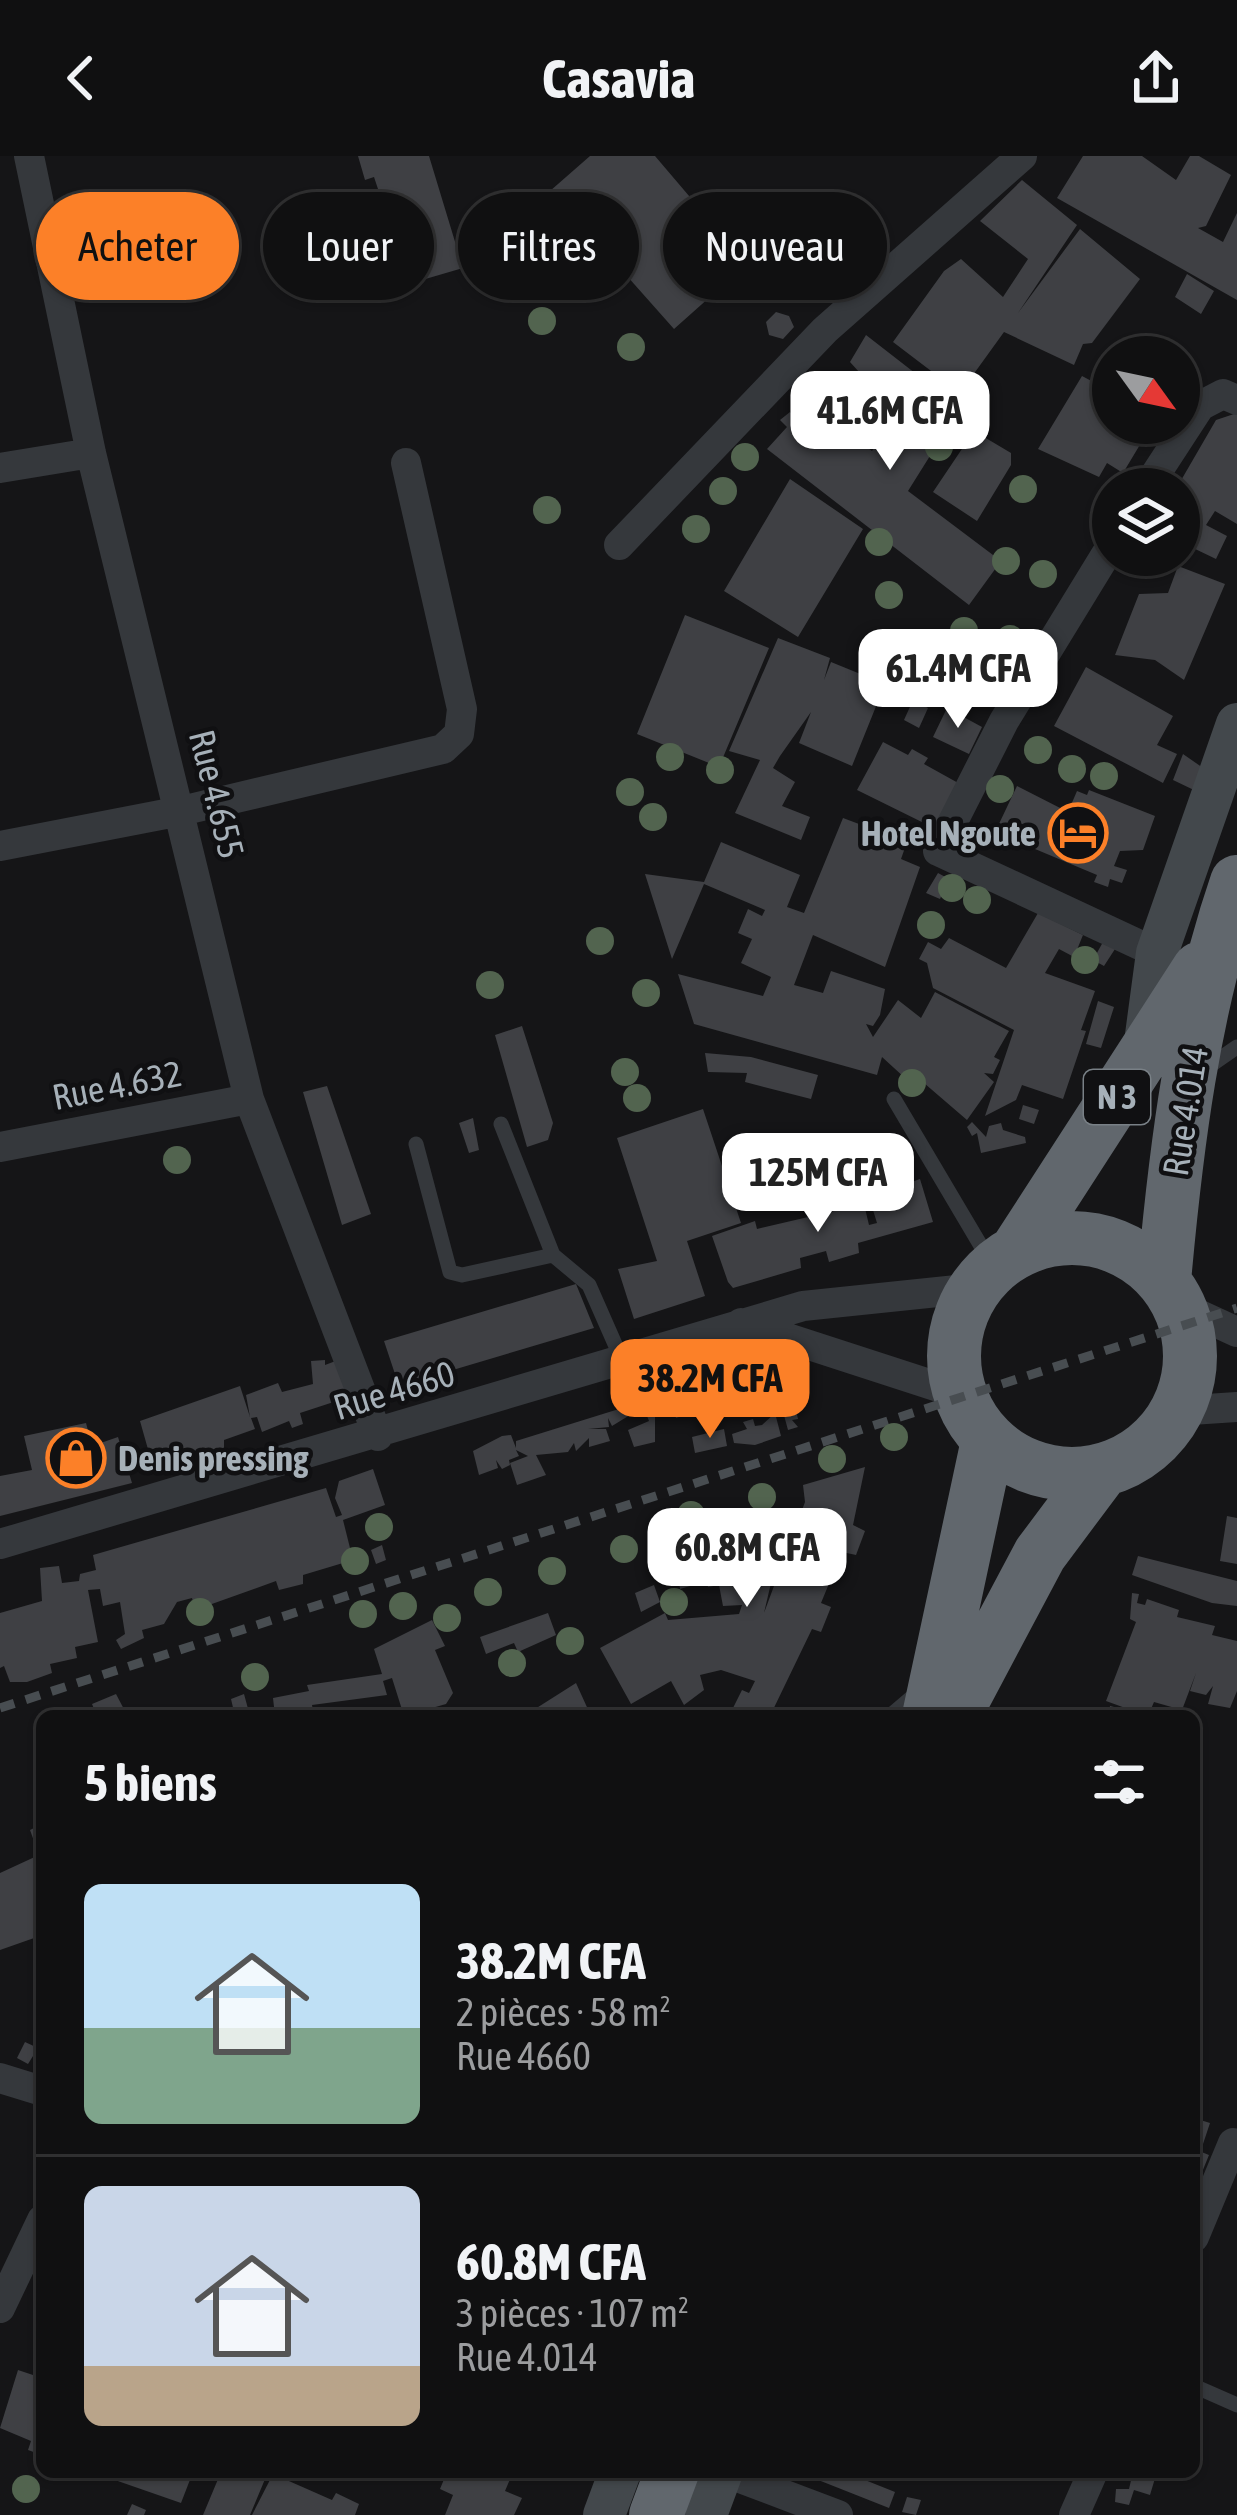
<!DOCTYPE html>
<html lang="fr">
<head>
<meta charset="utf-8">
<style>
	:root { --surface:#101011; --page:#1e1e1f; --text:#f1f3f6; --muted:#9c9d9f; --line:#303031; --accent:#fc8028 }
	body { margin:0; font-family:"Asap Condensed",sans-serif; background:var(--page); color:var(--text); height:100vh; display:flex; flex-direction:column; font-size:45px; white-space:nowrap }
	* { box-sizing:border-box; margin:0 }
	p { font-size:39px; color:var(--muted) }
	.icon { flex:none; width:66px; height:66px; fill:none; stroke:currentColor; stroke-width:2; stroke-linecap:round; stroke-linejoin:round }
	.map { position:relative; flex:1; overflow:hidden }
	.details { position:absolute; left:36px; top:1554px; width:1164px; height:768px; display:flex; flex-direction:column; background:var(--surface); border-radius:18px; box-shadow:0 3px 9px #0004,0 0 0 3px var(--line) }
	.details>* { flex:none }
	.banner { position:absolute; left:36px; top:36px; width:1167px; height:108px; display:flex; gap:24px }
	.needle { width:78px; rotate:123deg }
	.fabs { position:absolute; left:1092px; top:180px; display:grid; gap:24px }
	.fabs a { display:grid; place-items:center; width:108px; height:108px; border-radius:50%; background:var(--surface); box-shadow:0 3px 9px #0004,0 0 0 3px var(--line); font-size:60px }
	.price { position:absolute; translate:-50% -102px; padding:0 27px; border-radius:24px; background:#fff; color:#222; font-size:39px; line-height:78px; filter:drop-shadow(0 3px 6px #0008) }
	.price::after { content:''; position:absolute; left:50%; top:72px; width:36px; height:27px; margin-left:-18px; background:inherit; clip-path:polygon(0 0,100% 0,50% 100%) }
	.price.selected { background:var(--accent); color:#111 }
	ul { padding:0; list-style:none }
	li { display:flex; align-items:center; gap:36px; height:300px; padding:0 48px }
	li+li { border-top:3px solid var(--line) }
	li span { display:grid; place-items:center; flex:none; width:336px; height:240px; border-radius:18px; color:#555 }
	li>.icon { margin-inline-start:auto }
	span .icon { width:144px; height:144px; fill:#fffc; stroke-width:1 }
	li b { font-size:51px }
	h2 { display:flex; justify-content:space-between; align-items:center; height:144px; padding:0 48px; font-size:51px }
	.pill { padding:0 42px; border-radius:54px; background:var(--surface); box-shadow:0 3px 9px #0004,0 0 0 3px var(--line); font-size:42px; line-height:108px }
	.pill.selected { background:var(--accent); color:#111 }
	header { display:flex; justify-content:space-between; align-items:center; height:156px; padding:0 48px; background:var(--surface); font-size:54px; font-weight:700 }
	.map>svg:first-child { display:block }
</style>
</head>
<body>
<header><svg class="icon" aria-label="back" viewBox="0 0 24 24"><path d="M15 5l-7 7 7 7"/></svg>Casavia<svg class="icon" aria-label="share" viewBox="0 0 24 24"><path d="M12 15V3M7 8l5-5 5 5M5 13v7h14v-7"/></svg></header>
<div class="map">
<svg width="1237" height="2359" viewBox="0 0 1237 2359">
	<rect width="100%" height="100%" fill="#151517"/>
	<path fill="#3f4044" d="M358,0H429L463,112L398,131L377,61L386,57L374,21L365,24Z
		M590,0H655L747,108L674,173L611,102L602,110L542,42Z
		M1083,0H1142L1176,24L1190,0H1199L1231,19L1206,70L1198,72L1223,86L1237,57V144L1057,42Z
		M1022,24L1077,69L1018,157L1080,73L1140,123L1092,187L1083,188L1074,209L1004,176L960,237L893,186L944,115L961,103L1003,141L1028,103L980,65Z
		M1187,118L1214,135L1201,158L1175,141Z
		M776,156L789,160L794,171L783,183L769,179L766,166Z
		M866,179L960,252L908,335L1001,405L969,449L767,293L787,271L780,264L790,256L795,262L809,247L872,295L905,246L873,222L869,227L850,206Z
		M1113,211V267H1153L1123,317L1107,307L1099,321L1038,293L1082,220L1101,230Z
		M1237,257V368L1215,355L1206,369L1227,380L1216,403L1191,391L1183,406L1171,399H1179L1176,333L1216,264Z
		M974,275L1011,297V309L977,365L933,336Z
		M790,323L863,373L798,481L724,435Z
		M1178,410L1225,428L1184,524L1155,504L1115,499L1139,438L1168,437Z
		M685,459L769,492L719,611L637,578Z
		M778,482L830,502L824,524L831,506L885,528L852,610L799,587L811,556L780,600L773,612L795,626L782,650L810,661L801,684L735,657L760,604L729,595Z
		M1086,511L1173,560L1157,589L1177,598L1163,627L1054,570Z
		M913,544L928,552L919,572L904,564Z
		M947,552L982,571L969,598L933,581Z
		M883,586L908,599L912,593L928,602L924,608L960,628L936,673L857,634Z
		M1183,598L1206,614L1196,635L1173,624Z
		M1017,630L1068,656L1077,635L1087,639L1089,634L1155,660L1143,694L1120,695L1114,710L1127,714L1122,727L1110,723L1108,731L1094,726L1097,719L1016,685L1018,681L997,672Z
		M843,662L907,686L901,703L920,711L885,811L813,779L794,829L823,837L831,815L885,833L880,859L873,870L866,868L873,881L898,844L921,862L935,836L1009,875L994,901L1000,904L993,918L984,917L994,926L967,964L910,915L905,922L882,901L877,919L694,868L678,818L763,840L771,821L741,807L752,783L738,777L748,753L762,760L765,754L704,728L672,803L645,718L704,726L721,686L800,719L787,751L804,757Z
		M938,717L949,723L940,743L926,737Z
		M1038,757L1083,779L1074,801L1059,793L1045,817L1095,835L1081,874L1086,875L1063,943L1022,929L1016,944L985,960L1014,874L933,832L927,807L919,803L928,786L941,793L949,782L1006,812Z
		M1103,786L1115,793L1104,810L1093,804Z
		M1098,845L1114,851L1101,892L1086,888Z
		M522,870L553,967L548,984L527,991L495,879Z
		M705,897L751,901L818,919L811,943L745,926L747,917L708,916Z
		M327,930L371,1058L342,1069L303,936Z
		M1023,949L1039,954L1034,968L1019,963Z
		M703,953L741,1067L687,1085L705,1140L634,1163L618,1113L657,1105L617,982Z
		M473,962L479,994L469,997L459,967Z
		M972,966L986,981L989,970L1001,967L1003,974L1025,981L1026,987L981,997L977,977L972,980L967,971Z
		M920,1023L933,1066L858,1087L859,1097L829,1106L826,1095L800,1102L801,1112L733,1132L728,1126L712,1080L755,1065L757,1073L864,1048L869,1069L877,1067L869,1041Z
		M576,1128L594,1172L399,1230L384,1185Z
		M341,1203L352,1240L300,1257L303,1268L292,1272L289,1265L262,1276L257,1261L251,1262L255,1273L224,1284V1292L153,1311L140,1265L240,1230L250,1261L246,1239L278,1227L282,1236L313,1228L311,1205L325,1204V1209Z
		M761,1208L759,1220L741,1224L749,1226L751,1237L733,1242L727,1234H711L706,1236L712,1255L701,1259L698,1249L690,1252L688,1247L685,1259L676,1262L673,1253L655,1258V1286L634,1291L628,1274L649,1265L647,1260L630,1259L612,1270L608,1262L609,1271L588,1273H606L610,1285L589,1291V1282L576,1295L574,1287L568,1296L536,1299L546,1319L517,1329L510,1307L528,1300L516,1294L519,1300L509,1304L510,1309L502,1313L496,1304L498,1312L479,1319L473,1295L502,1280L511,1279L516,1292V1285L635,1248L667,1232L679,1234Z
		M790,1251V1258L796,1254L798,1263L792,1264L798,1271L788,1274L782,1252Z
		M775,1257L781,1280L755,1289L734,1287L732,1278L747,1273L743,1266L753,1263L755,1270L762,1269Z
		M86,1267L92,1290L118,1281L132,1327L0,1360V1320L32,1314L24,1280Z
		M724,1273L727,1290L695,1297L692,1281Z
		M865,1311L853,1369L865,1375L856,1399L842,1396L821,1447L831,1451L821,1476L812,1473L770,1560H729L742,1534L749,1537L755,1525L721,1514L700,1519L704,1534L684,1549L671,1525L631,1548L600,1492L665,1457L668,1464L739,1458L742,1449L723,1450L719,1429L708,1431L707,1425L680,1433L675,1398L730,1384L737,1418L719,1423L720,1428L741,1426L740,1436L748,1434L756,1408L774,1414L764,1457L805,1346L803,1329Z
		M373,1313L385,1349L343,1364L353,1404L303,1419V1428L279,1434L276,1425L195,1454L192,1442L177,1446L164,1468L142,1474L144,1482L121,1493L116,1484L125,1478L120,1446L103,1450L100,1433L88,1434L98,1486L75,1491L77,1502L50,1508L52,1517L27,1526H10L4,1510L0,1512V1457L42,1445L40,1412L59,1410L62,1427L79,1425L80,1418L96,1414L93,1399L326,1332L336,1361L342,1359L335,1342L339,1325Z
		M1227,1360L1237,1362V1408L1220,1405Z
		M382,1389L386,1404L376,1408L371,1394Z
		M1138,1400L1237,1425V1450L1212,1447L1132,1419Z
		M654,1429L660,1446L641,1456L635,1437Z
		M1132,1437L1139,1438L1137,1447L1145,1449L1147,1443L1179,1454L1177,1461L1215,1470L1212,1479L1237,1485V1535L1230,1552L1208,1548L1213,1530L1206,1539L1190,1535L1196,1517L1182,1554L1154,1546L1148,1560H1108L1110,1550L1139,1557L1106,1545L1136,1466L1130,1463Z
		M548,1457L556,1479L518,1496L514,1487L486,1498L480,1481Z
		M432,1464L445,1490L435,1494L453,1537L446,1548L404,1560L392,1522L383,1525L387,1539L312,1549L314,1560H275L273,1542L309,1535L307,1529L382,1518L374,1493Z
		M576,1527L591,1560H524Z
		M116,1538L127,1559L97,1560L92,1548Z
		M244,1538L250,1560H235L231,1543Z
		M42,1668V1792L37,1781L0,1794V1717L39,1699L30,1674Z
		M25,1886L38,1892L28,1908L17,1902Z
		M1194,1962L1210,1967L1203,1988L1194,1986Z
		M1194,1993L1209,1999L1194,2036Z
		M18,2214L42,2222V2299L28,2294L31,2285L0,2272Z
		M115,2316H193L181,2347L112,2323Z
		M221,2316H268L250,2359H203Z
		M447,2316H513L505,2335L522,2342L514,2359H445L453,2339L440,2333Z
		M798,2316H845L895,2336L889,2352Z
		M1133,2316L1156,2319L1150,2339L1134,2334L1129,2349L1115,2346L1116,2333H1129Z
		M273,2318L332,2344L336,2337L359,2348L355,2359H252Z
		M907,2341L921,2344L916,2359L902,2356Z
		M132,2348L146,2354L144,2359H127Z"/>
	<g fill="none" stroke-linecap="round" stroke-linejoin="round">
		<path stroke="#35383c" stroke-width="15" d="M1205,913L1237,891
			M894,943L994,1112
			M501,968L553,1099L589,1129L622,1204
			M416,988L450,1116L462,1119L553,1099
			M890,1560L917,1537
			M1194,2230L1237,2249"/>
		<path stroke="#35383c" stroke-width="30" d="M29,0L91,297L249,943L378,1280
			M0,312L91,297
			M1146,333L1200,250L1223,238L1237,244
			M1113,387L1004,565L938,695L1157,797
			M619,389L825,174L1022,0
			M0,690L181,655L443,593L459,578L462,553L406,307
			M0,991L249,943
			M1178,1149L1237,1176
			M741,1167L960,1238
			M1176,1255L1237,1251
			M0,1388L803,1150L976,1132
			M0,1922L42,1935
			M1194,2081L1233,1987
			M0,2152L42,2064
			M724,2316L838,2359
			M1074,2359L1093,2316"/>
		<path stroke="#43484c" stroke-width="42" d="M1144,894L1157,797L1237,568
			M604,2359L620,2316
			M706,2359L722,2316"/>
		<path stroke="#61676d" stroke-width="54" d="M954 1200a118 118 0 1 1 236 0a118 118 0 1 1-236 0Z
			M1016,1096L1199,813
			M1164,1125C1176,991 1193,854 1237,726
			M929,1560L988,1285
			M954,1560L1040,1398L1102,1315
			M656,2359L672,2316"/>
		<path stroke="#484d51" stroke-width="9" stroke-dasharray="15 12" stroke-linecap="butt" d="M0,1552L1237,1152"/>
	</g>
	<g fill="#52644f">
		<circle cx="818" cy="119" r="14"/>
		<circle cx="542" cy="165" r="14"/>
		<circle cx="631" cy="191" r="14"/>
		<circle cx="939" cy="291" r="14"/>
		<circle cx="745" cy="301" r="14"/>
		<circle cx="1023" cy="333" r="14"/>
		<circle cx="723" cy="335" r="14"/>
		<circle cx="547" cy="354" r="14"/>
		<circle cx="696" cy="373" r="14"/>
		<circle cx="879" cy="386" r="14"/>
		<circle cx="1006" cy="405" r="14"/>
		<circle cx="1043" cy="418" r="14"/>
		<circle cx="889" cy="439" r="14"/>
		<circle cx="964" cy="475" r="14"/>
		<circle cx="1010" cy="483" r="14"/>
		<circle cx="1038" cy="594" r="14"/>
		<circle cx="670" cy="601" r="14"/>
		<circle cx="1072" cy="613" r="14"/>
		<circle cx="720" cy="614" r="14"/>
		<circle cx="1104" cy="620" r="14"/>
		<circle cx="1000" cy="633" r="14"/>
		<circle cx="630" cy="636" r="14"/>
		<circle cx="653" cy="661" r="14"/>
		<circle cx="952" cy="732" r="14"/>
		<circle cx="977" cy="744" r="14"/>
		<circle cx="931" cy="769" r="14"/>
		<circle cx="600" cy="785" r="14"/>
		<circle cx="1085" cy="804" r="14"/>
		<circle cx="490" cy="829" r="14"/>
		<circle cx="646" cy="837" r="14"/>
		<circle cx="625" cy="916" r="14"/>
		<circle cx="912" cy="927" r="14"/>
		<circle cx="637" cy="942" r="14"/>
		<circle cx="738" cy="996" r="14"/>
		<circle cx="177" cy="1004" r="14"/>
		<circle cx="786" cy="1222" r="14"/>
		<circle cx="894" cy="1281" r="14"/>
		<circle cx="832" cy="1303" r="14"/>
		<circle cx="762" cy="1341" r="14"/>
		<circle cx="691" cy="1359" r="14"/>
		<circle cx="379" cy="1371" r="14"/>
		<circle cx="624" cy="1393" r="14"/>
		<circle cx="355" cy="1405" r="14"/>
		<circle cx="552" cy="1415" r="14"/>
		<circle cx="488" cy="1436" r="14"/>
		<circle cx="674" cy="1446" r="14"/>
		<circle cx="403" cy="1450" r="14"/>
		<circle cx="200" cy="1456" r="14"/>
		<circle cx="363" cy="1458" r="14"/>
		<circle cx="447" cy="1462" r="14"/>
		<circle cx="570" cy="1485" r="14"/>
		<circle cx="512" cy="1507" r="14"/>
		<circle cx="255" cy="1521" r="14"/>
		<circle cx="26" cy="2333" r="14"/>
	</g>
	<defs>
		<g id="hotel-ring" transform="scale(3)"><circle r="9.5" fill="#101012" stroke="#fc8028" stroke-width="1.5"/><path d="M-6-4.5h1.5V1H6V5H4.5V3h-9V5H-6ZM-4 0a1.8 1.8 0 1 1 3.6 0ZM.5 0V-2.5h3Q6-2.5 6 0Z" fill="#fc8028"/></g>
		<g id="shop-ring" transform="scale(3)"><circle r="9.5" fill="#101012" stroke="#fc8028" stroke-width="1.5"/><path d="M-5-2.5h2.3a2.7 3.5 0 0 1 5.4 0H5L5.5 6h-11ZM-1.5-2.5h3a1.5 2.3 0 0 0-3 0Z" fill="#fc8028"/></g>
	</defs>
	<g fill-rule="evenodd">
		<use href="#hotel-ring" x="1078" y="677"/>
		<use href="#shop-ring" x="76" y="1302"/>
	</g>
	<g text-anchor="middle" stroke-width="9" stroke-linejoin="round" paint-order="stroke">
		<rect fill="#101012" stroke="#798086" stroke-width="3" x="1084" y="914" width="66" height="54" rx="9"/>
		<g font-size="33" font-weight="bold" fill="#a6b0b8">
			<text x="1117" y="953">N 3</text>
		</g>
		<g font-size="36" fill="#a6b0b8" stroke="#101012">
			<text transform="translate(217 638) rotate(76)" y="13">Rue 4.655</text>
			<text transform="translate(117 929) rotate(-11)" y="13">Rue 4.632</text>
			<text transform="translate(1185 955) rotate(-81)" y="13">Rue 4.014</text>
			<text transform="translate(394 1234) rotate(-17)" y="13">Rue 4660</text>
		</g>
		<g font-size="36" font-weight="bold" fill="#a6b0b8" stroke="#101012" text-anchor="end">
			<text x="1036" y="690">Hotel Ngoute</text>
			<text x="118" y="1315" text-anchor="start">Denis pressing</text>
		</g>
	</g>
</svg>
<div class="fabs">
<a><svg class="needle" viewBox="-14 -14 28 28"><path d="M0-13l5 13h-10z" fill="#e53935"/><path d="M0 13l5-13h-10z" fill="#9c9d9f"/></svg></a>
<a><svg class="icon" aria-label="layers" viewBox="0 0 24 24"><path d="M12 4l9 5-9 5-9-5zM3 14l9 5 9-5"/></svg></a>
</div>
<b class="price" style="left:890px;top:317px">41.6M CFA</b>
<b class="price" style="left:958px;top:575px">61.4M CFA</b>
<b class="price" style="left:818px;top:1079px">125M CFA</b>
<b class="price selected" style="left:710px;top:1285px">38.2M CFA</b>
<b class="price" style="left:747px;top:1454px">60.8M CFA</b>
<div class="banner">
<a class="pill selected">Acheter</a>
<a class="pill">Louer</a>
<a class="pill">Filtres</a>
<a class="pill">Nouveau</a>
</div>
<section class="details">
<h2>5 biens<svg class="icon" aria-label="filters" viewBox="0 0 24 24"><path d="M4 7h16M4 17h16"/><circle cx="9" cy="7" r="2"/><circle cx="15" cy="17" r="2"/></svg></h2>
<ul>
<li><span style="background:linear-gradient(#bfe0f5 60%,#7fa58c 0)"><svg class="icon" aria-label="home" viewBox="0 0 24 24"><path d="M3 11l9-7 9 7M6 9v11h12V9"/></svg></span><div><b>38.2M CFA</b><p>2 pièces · 58 m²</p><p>Rue 4660</p></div></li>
<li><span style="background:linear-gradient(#c9d6e8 75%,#b9a48a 0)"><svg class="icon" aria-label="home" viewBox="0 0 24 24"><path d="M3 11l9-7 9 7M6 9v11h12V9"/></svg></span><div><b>60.8M CFA</b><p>3 pièces · 107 m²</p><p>Rue 4.014</p></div></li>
</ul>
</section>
</div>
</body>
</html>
